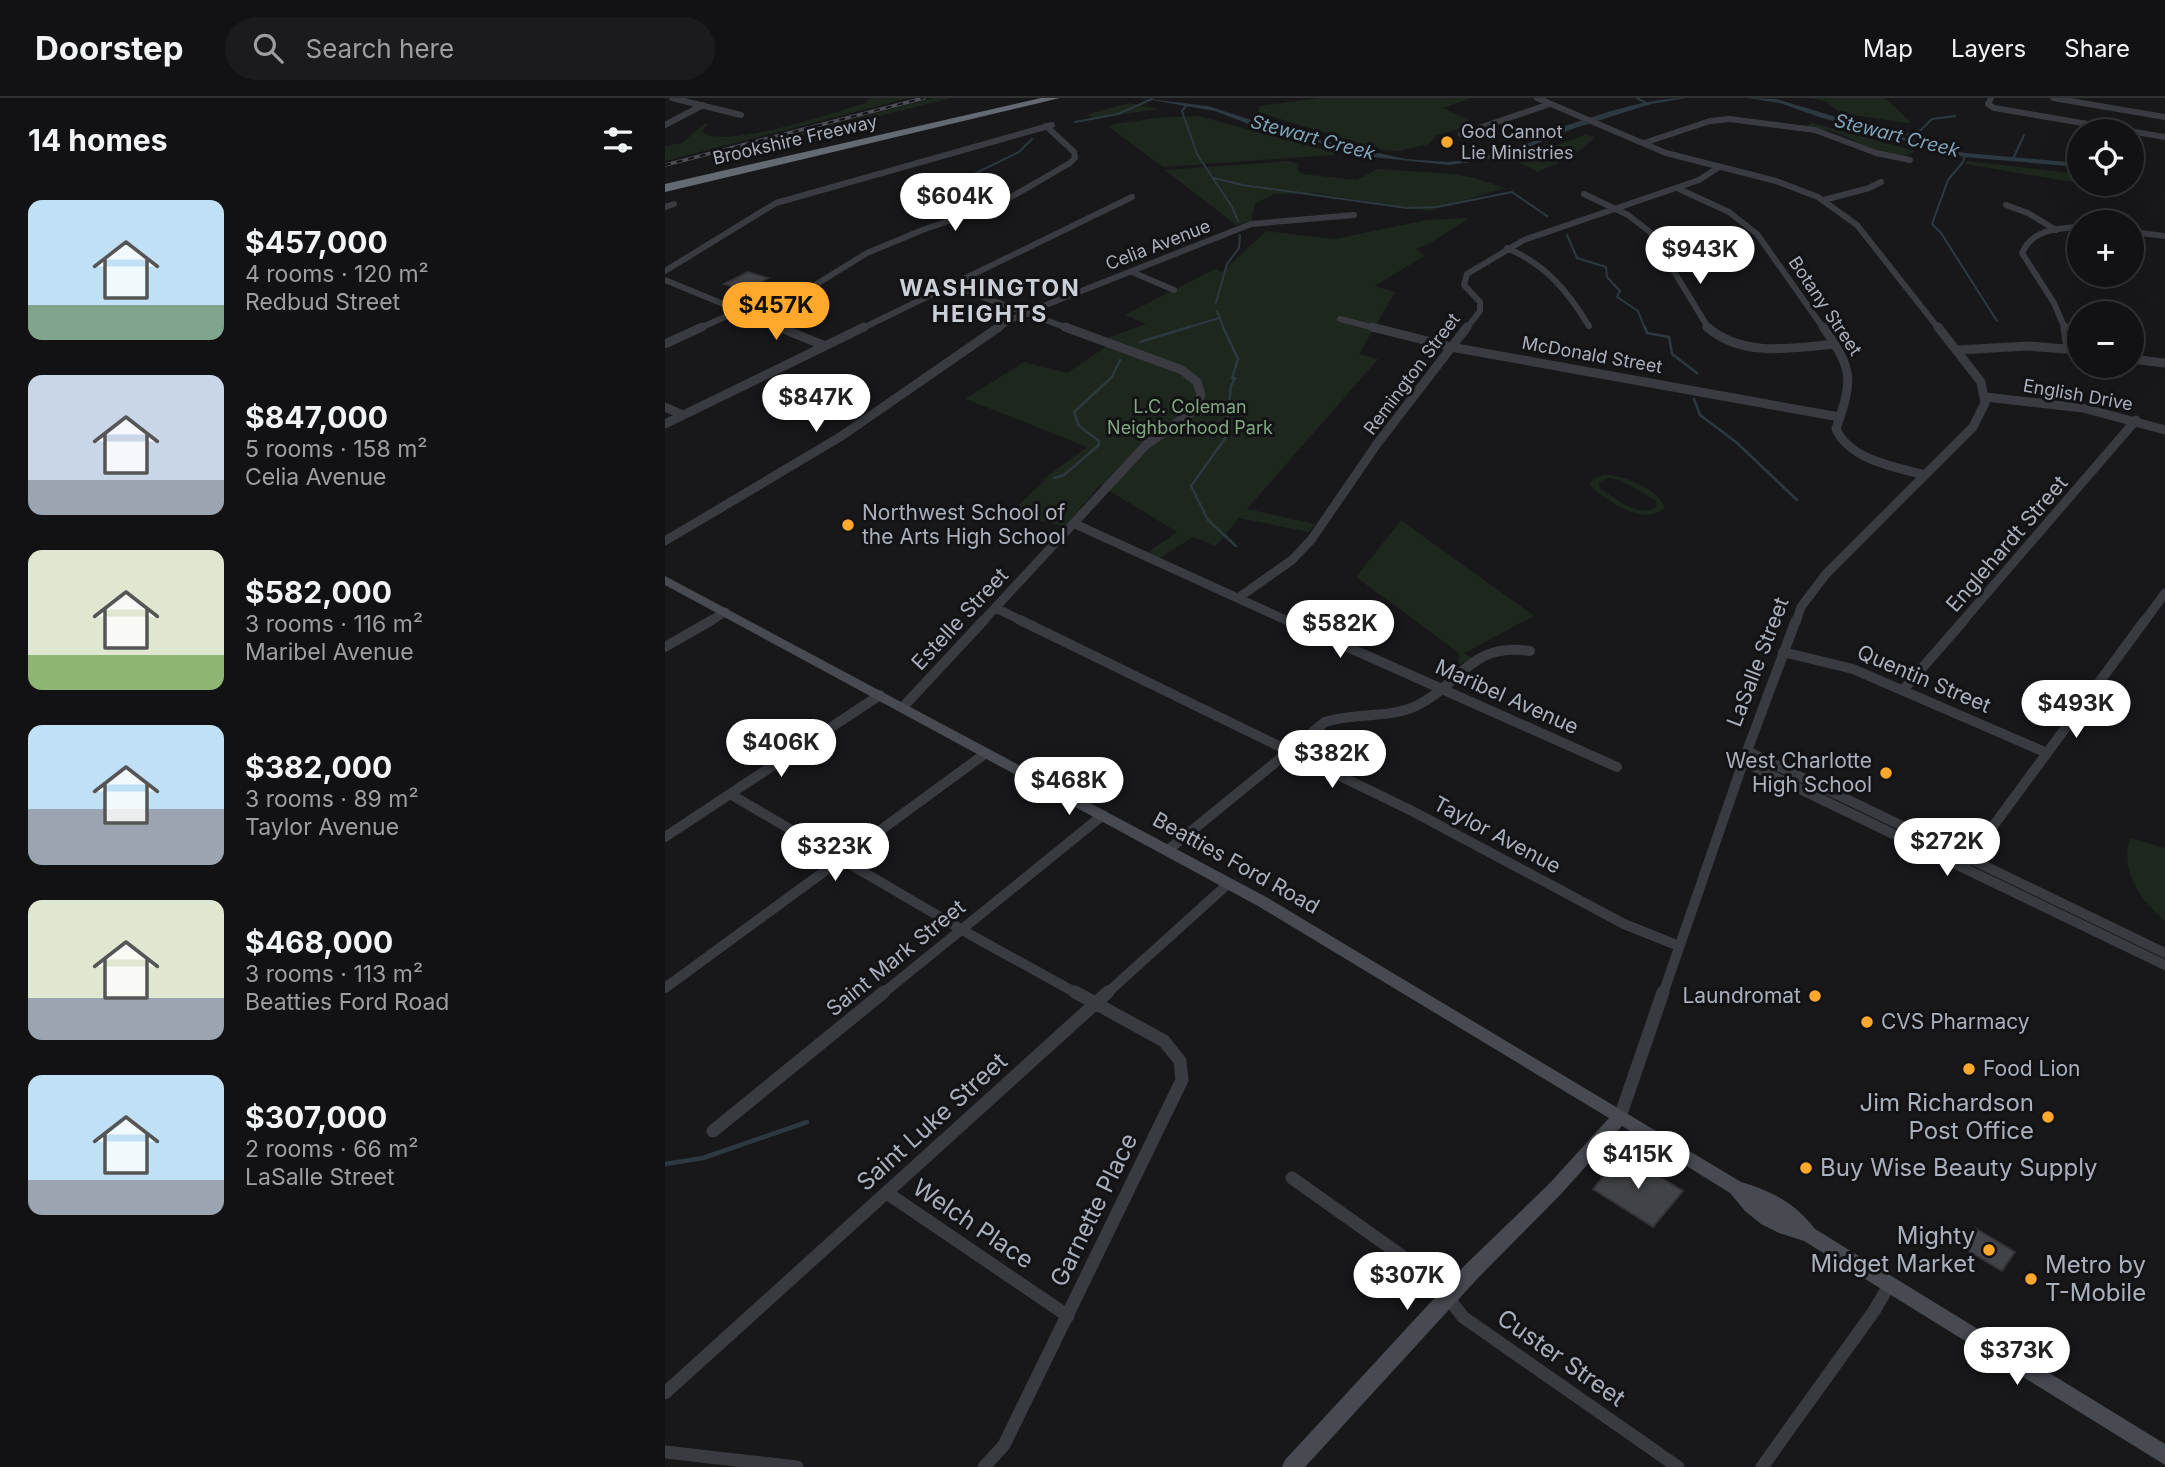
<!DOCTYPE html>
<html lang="en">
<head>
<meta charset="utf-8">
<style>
	:root { --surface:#121214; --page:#1b1b1d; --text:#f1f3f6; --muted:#9c9ea0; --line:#313234; --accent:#ffa82c }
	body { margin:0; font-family:Inter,sans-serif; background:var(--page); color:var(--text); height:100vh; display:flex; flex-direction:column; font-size:26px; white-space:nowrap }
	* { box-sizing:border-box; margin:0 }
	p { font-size:23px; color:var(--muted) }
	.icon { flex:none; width:38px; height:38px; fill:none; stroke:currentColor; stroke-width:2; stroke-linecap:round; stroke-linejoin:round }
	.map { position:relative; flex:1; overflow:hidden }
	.panel { display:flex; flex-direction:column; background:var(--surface); width:665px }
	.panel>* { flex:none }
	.controls { position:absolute; left:1402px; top:21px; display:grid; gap:14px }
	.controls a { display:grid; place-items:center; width:77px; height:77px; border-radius:50%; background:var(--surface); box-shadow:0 7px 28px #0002,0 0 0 2px var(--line); font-size:35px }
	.price { position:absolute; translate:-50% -60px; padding:0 16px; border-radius:24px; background:#fff; color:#222; font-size:23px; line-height:46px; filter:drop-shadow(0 2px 4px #0008) }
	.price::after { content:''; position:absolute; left:50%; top:42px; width:21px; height:16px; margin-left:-10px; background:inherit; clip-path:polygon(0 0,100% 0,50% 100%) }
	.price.current { background:var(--accent); color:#111 }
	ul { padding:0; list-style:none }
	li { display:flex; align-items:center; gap:21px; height:175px; padding:0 28px }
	li span { display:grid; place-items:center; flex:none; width:196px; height:140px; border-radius:14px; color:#555 }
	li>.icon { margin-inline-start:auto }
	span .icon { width:84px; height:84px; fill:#fffc; stroke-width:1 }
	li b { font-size:30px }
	h2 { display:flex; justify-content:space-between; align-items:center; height:84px; padding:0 28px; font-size:30px }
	header { display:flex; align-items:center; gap:42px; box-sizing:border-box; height:98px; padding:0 35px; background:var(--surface); border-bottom:2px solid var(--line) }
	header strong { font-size:33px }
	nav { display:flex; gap:38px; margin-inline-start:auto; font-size:24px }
	.search { width:490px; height:63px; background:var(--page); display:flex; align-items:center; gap:18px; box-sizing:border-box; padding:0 24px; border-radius:38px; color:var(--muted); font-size:26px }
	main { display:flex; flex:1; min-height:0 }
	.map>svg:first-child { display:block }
</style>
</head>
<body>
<header>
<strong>Doorstep</strong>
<div class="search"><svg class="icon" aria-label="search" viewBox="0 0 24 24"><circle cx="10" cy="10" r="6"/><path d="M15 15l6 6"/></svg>Search here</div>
<nav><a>Map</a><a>Layers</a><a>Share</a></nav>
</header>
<main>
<section class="panel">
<h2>14 homes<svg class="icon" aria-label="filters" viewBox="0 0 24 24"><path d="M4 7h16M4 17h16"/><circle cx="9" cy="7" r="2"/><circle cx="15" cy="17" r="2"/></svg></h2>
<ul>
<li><span style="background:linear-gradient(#bfe0f5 75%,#7fa58c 0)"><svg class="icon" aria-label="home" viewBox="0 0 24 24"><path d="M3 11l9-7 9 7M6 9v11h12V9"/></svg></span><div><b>$457,000</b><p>4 rooms · 120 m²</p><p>Redbud Street</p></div></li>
<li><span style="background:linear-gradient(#c9d6e8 75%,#9aa5b1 0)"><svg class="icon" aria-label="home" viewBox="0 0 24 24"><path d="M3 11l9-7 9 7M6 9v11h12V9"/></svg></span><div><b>$847,000</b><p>5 rooms · 158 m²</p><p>Celia Avenue</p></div></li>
<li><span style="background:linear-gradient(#dfe7d0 75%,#8fb573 0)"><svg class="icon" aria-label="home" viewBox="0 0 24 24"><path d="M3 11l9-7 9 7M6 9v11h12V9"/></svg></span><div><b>$582,000</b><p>3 rooms · 116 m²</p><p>Maribel Avenue</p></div></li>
<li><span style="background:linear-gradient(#bfe0f5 60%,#9aa5b1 0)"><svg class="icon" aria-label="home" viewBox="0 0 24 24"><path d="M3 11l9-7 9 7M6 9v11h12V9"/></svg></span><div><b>$382,000</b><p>3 rooms · 89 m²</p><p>Taylor Avenue</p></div></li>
<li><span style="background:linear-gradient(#dfe7d0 70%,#9aa5b1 0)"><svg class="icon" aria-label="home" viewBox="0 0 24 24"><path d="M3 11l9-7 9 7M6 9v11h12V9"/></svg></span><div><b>$468,000</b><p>3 rooms · 113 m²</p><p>Beatties Ford Road</p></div></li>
<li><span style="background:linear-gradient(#bfe0f5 75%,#9aa5b1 0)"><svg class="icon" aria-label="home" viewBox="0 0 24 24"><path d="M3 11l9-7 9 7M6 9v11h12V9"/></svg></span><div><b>$307,000</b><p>2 rooms · 66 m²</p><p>LaSalle Street</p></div></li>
</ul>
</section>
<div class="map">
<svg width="1500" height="1369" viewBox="0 0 1500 1369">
	<rect width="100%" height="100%" fill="#18181b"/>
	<path fill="#1e271e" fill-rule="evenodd" d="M204,0H244L0,63V48L17,45L40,25L42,27L37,33C55,54 173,13 201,5Z
		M268,0H286L57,58L52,57Z
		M654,0H807L778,10L807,24L805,28L772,37L764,46L733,53L717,52L592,14L595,8Z
		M1143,0H1220L1246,24L1241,25L1176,15L1160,3Z
		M465,5L493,11L428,21L423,16Z
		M533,18L668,54L669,57L498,69L444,29L448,26L500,19Z
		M1147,25L1250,53C1229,68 1193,43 1173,35C1162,32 1151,30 1140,28Z
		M920,37L930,39L908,58L873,74L850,62Z
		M623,63L634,66L632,72L638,76L692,82L712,71L776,75L806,79L840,90L764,113L650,95L609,96L590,106L586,123L571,127L500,72Z
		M1303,63L1414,76V85L1300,66Z
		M799,120L803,121L764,146L751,151L759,158L710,188L730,194L694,256L713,261L582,411L650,426L644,434L574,420L551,448L528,439L495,460L483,454L512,434L435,387L400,428L344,416L380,382L378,381L422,349L306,303L301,301L303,299L359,264L402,275L445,246L437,242L481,226L460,217L550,171L557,174L601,133L670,141L762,122Z
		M938,377C953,375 998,393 999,410C979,429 946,404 928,391L925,386L927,382ZM943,380L955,382L990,402L992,408C975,422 951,400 935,391L934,384Z
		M736,422L869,518L799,555L808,561L793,567L794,555L691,479Z
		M1465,740L1500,750V823C1475,802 1455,773 1465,740Z"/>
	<path fill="#2d3940" d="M475,0L543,8L636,38L741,61L783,64L811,61L867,44L897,29C937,16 980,0 1022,0L986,6L907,31L852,54L819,62L784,67L708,59L586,27L550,13Z
		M1082,0L1111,1L1277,51L1301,55L1414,65V69L1299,59L1154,19L1115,5Z"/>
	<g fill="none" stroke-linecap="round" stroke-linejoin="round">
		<path stroke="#2d3940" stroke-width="2" d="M972,0L983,6
			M522,7L517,13L532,56L567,109L573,123
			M410,24L453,16L487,1
			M1232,39L1256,32L1267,21L1290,18
			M1300,57L1298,64L1283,82L1267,126L1276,135L1332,223
			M1348,61L1359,37
			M309,80L311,75L354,54L367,41
			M548,80L578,87L742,110L772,109L847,94L882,118
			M902,137L912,160L941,169L942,179L955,193L952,199L973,213L980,231
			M551,205L562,166L574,150L575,137
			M552,213L559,231
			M518,231L554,220"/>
		<path stroke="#2d3940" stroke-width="2.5" d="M558,229L573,261L567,280H570L566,288L561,339L526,388L543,422L571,448
			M980,229L982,235L1004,239L1007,256L1032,275
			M475,244L524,229
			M1029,301L1035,317L1071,344L1132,402
			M389,380L399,377L433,348L434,343L414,328L409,314L447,279L455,262"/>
		<path stroke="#2d3940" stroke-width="4.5" d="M0,1066L38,1060L142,1024"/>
	</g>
	<path fill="#424348" stroke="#323237" stroke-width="2" d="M83,174L103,180L83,193L59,186Z
		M966,1061L1018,1093L988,1129L928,1091L952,1062Z
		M1310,1130L1350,1154L1337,1173L1297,1149Z"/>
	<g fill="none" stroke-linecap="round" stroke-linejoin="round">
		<path stroke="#393b40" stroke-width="6" d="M7,0L76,17
			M872,0L1001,55L1111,83L1153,99L1192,127L1274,231
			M1326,0L1323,6L1329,10L1500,39
			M1388,0L1500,19
			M0,27L38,7
			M796,36L885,6
			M979,45L1045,23L1065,21L1150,32L1211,55L1245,62
			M1012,90L1064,114L1092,136L1159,231
			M919,96L963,117L985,134L1044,231
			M1159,102L1204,90L1216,84
			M1341,107L1363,115L1391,132
			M0,109L9,106
			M1466,134L1500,138
			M842,150C881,167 902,192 924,228
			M0,173L111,105L387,27
			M467,174L509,192
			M0,182L119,231
			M285,187L405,231
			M95,221L202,155L260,131L334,106L405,65L410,60L409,54L381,28
			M675,221L714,231
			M33,231L73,213
			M196,231L467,99
			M331,231L353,218L586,126L689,117
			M801,231L815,213V204L799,187L802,176L859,142L1034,82L1054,69
			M1400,231L1389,205L1357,155C1367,132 1392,130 1414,129"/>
		<path stroke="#393b40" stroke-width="9" d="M114,229L160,248
			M707,229L786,249L1174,319
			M1042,229C1078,260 1127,250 1170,246
			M1158,229C1189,273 1188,281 1171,331C1185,362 1230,369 1260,377
			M1400,229L1403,250
			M0,246L37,229
			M1293,252L1362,248L1414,252
			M1466,261L1500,265
			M1320,299L1418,310L1500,332
			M0,309L18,317
			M0,326L199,229
			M410,426L625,524
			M0,443L175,339L334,229
			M573,500L627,462L646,442L712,346L802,229
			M331,510L359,524
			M44,524L60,514
			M317,524L481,347L527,314L536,297L532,284L517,272L400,229
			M1131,524L1136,509L1161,476L1308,329L1320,305L1316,284L1273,229
			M1297,524L1471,322
			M1479,524L1500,495"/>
		<path stroke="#393b40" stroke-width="10" d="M355,522L749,714L959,826L1014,848
			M622,522L952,669
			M0,549L47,522
			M1118,554L1188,571L1382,655
			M1238,592L1299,522
			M238,609L319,522
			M1082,653L1500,855
			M1079,664L1500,867
			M65,696L306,837L413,896
			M0,739L215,597
			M503,752L660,624C689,614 723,621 751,608C797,586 804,544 865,553
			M1301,765L1480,522
			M0,890L321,655
			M217,896L438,717
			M441,896L564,785
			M998,896L1082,653L1131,522"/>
		<path stroke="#393b40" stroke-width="13" d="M955,1019L998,894
			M48,1033L219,894
			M627,1080L768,1180L798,1219L1013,1369
			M222,1095L403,1218
			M0,1295L443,894
			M0,1354L132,1369
			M319,1369L339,1347L517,982L515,963L499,943L410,894
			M1097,1369L1209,1213L1225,1186"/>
		<path fill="#474a50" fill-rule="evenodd" d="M0,478L603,800L1076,1084C1107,1093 1130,1105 1150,1131L1500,1346V1367L1139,1143L1114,1135L1096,1126L1080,1113L1065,1095L957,1028L896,1096L813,1180L640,1369H617L620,1362L799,1168L884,1086L944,1020L593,808L0,487Z"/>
		<path fill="#646972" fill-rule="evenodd" d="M376,0H395L0,94V86Z"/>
		<g stroke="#4c4f55" stroke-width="3.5">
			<path id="rail" d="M0,67L259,0"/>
		</g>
		<use href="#rail" stroke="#131316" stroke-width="2" stroke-dasharray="6" stroke-linecap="butt"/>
	</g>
	<g fill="#ffa82c" stroke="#131316" stroke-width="2.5">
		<circle cx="782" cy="44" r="7"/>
		<circle cx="183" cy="427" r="7"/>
		<circle cx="1221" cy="675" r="7"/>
		<circle cx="1150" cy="898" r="7"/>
		<circle cx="1202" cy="924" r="7"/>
		<circle cx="1304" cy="971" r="7"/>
		<circle cx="1383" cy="1019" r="7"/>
		<circle cx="1141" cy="1070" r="7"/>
		<circle cx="1324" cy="1152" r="7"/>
		<circle cx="1366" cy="1181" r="7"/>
	</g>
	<g text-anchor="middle" stroke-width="6" stroke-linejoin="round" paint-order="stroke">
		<g font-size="18" fill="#a9b0bc" stroke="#131316" text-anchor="start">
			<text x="796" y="40">God Cannot<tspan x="796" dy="21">Lie Ministries</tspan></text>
		</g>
		<g font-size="18" fill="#a9b0bc" stroke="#131316">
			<text transform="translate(130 42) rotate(-13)" y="6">Brookshire Freeway</text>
			<text transform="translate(493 147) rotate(-21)" y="6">Celia Avenue</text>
			<text transform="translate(1160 208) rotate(56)" y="6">Botany Street</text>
			<text transform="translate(927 257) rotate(10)" y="6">McDonald Street</text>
			<text transform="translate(747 276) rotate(-53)" y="6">Remington Street</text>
			<text transform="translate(1413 297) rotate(10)" y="6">English Drive</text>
		</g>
		<g font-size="18" fill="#7fa87f" stroke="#131316">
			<text x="525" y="315">L.C. Coleman<tspan x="525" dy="21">Neighborhood Park</tspan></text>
		</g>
		<g font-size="19" font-style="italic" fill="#7ea2b9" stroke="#131316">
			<text transform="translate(1232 37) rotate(14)" y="7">Stewart Creek</text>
			<text transform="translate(648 39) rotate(15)" y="7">Stewart Creek</text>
		</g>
		<g font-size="21" fill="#a9b0bc" stroke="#131316" text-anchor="start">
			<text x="197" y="422">Northwest School of<tspan x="197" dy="24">the Arts High School</tspan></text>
			<text x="1207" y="670" text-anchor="end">West Charlotte<tspan x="1207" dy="24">High School</tspan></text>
			<text x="1136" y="905" text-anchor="end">Laundromat</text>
			<text x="1216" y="931">CVS Pharmacy</text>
			<text x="1318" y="978">Food Lion</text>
		</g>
		<g font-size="21" fill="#a9b0bc" stroke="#131316">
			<text transform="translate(1342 446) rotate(-49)" y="7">Englehardt Street</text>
			<text transform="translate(295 521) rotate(-47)" y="7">Estelle Street</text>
			<text transform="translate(1093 564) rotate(-69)" y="7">LaSalle Street</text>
			<text transform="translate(1259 581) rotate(23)" y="7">Quentin Street</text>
			<text transform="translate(842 599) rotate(24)" y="7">Maribel Avenue</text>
			<text transform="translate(832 737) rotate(28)" y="7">Taylor Avenue</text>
			<text transform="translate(571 765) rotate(29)" y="7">Beatties Ford Road</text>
			<text transform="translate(231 860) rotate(-39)" y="7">Saint Mark Street</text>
		</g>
		<g font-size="23" font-weight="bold" letter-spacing="2" fill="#cbcfd7" stroke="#131316">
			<text x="325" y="198">WASHINGTON<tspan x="325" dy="26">HEIGHTS</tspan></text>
		</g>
		<g font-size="24" fill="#a9b0bc" stroke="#131316" text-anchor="end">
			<text x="1369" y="1013">Jim Richardson<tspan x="1369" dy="28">Post Office</tspan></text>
			<text x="1155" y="1078" text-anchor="start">Buy Wise Beauty Supply</text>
			<text x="1310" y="1146">Mighty<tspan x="1310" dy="28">Midget Market</tspan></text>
			<text x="1380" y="1175" text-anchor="start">Metro by<tspan x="1380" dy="28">T-Mobile</tspan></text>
		</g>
		<g font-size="24" fill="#a9b0bc" stroke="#131316">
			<text transform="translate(267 1024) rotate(-42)" y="8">Saint Luke Street</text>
			<text transform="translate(429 1112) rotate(-64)" y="8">Garnette Place</text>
			<text transform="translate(308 1126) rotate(34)" y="8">Welch Place</text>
			<text transform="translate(896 1260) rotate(35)" y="8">Custer Street</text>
		</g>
	</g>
</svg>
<div class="controls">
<a><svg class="icon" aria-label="locate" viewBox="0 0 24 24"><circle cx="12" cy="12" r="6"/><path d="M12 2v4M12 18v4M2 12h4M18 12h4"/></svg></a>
<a>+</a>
<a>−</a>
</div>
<b class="price" style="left:290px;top:135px">$604K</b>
<b class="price" style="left:1035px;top:188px">$943K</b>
<b class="price current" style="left:111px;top:244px">$457K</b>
<b class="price" style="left:151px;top:336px">$847K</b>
<b class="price" style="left:675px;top:562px">$582K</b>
<b class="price" style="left:1411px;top:642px">$493K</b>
<b class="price" style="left:116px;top:681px">$406K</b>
<b class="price" style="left:667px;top:692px">$382K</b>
<b class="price" style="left:404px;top:719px">$468K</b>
<b class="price" style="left:1282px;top:780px">$272K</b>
<b class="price" style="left:170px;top:785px">$323K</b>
<b class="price" style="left:973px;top:1093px">$415K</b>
<b class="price" style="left:742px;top:1214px">$307K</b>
<b class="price" style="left:1352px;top:1289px">$373K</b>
</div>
</main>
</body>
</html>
